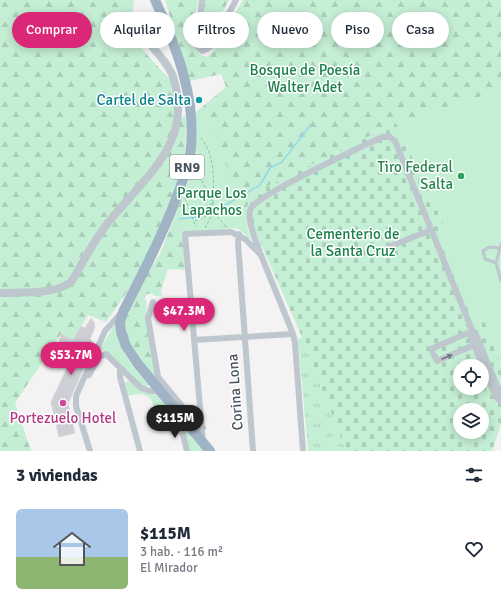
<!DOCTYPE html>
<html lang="es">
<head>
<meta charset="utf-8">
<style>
	:root { --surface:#fff; --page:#f2f2f3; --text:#1f2937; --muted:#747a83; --accent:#db2777 }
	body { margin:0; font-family:Signika,sans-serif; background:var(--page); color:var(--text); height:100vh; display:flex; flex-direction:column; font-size:15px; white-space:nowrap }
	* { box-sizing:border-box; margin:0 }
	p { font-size:13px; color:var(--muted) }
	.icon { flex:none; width:22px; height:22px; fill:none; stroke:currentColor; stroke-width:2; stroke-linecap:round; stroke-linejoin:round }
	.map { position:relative; height:451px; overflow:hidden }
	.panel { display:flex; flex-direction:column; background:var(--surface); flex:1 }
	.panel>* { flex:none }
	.guide { position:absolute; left:12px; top:12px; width:477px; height:36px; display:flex; gap:8px }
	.fabs { position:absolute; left:453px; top:359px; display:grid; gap:8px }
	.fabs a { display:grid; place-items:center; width:36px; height:36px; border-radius:50%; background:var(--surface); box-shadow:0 2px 10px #0003; font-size:20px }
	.price { position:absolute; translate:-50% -34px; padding:0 9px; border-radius:14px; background:var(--accent); color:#fff; font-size:13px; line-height:26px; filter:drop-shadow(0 1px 2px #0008) }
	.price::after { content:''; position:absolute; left:50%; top:24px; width:12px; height:9px; margin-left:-6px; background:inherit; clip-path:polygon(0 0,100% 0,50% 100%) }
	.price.on { background:#222; color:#fff }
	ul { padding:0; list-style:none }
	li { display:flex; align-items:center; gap:12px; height:100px; padding:0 16px }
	li span { display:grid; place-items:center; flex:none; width:112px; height:80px; border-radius:6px; color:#555 }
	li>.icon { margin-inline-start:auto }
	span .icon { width:48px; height:48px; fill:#fffc; stroke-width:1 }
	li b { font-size:17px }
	h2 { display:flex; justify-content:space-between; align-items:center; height:48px; padding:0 16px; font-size:17px }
	.chip { padding:0 14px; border-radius:18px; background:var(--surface); box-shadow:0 2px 10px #0003; font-size:14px; line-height:36px }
	.chip.on { background:var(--accent); color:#fff }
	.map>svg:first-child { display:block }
</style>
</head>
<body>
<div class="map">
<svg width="501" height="451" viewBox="0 0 501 451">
	<defs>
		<pattern id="grass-tufts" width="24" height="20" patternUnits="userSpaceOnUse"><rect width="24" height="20" fill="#c4efd4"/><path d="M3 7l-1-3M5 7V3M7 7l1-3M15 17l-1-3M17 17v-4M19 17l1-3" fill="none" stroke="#aacfb8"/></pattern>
		<pattern id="forest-firs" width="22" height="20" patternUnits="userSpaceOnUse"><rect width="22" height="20" fill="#c4efd4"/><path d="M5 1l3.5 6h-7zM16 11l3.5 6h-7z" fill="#aacfb8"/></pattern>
		<pattern id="cemetery-stones" width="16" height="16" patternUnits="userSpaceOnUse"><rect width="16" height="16" fill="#c4efd4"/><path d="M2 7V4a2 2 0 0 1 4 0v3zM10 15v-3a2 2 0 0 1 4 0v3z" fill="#aacfb8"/></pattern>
	</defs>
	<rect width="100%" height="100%" fill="#f4f2f2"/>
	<path fill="url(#grass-tufts)" d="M302,337L346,451H308L298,339Z"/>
	<path fill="url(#forest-firs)" d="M0,0H134L129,35L172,82L179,118L187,116L184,166L166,217L132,285L106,322L88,315L73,340L61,334L15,403L31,451H0Z
		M165,0H198L192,42L200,55L207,57L213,52L243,0H501V90L396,123L262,189C247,201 244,208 247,227L184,233L186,270L168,269L161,290L162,296H155L152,294H147L145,297L147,306L145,317L158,382L128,344L124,321L142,282L160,254L193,170L197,131L196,112L226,87L221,74L190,81Z
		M204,0H229L208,38L200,36Z"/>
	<path fill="url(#cemetery-stones)" fill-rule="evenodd" d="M396,123L447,230L438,234L474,323L484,320L501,363V424L492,451H346L302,337L252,224L246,219C244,206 252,197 262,189ZM460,366H482V388H460ZM460,410H482V432H460Z"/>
	<path fill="#c4efd4" d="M501,90V363L484,320L474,323L437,234L447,230L396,123Z
		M207,108L252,241L240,230L227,226L172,232L196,171L199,148V116Z
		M117,321C117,349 131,365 149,385L148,386L145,387L137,382L109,353L100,349Z
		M126,381H130L158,396L205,451H189L176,423L160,426L151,399C145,392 136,394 128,396L125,384Z"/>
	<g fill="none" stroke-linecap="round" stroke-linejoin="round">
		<path stroke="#93d9ea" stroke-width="1.5" d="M179,219L196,217L208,213L224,206L260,185L270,168L282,162L311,124"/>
	</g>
	<path fill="#cdcfd4" stroke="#d7d9dd" d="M91,318L94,322L95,327L90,339L92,341L83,358L87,360L68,404L75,433L59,437L51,402L68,366L62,362L64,358L59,342L61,334L73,340L81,326L85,328Z"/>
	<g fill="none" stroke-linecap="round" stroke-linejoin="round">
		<path stroke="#7dcca4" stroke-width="1" stroke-dasharray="3 2" stroke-linecap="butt" d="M154,36L162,34
			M195,167L213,203C214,182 215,153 200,137
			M185,198L196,227
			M192,214L213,203
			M195,221L213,213L227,227
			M205,228L213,213V203"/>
		<path stroke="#bec7ce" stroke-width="3" d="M501,244L496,263L501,281
			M496,263L485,259L483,251L489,247L499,248"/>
		<path stroke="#bec7ce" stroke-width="6" d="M202,0L197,43L198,47L202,51L207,49L211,46L236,0
			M239,234L238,242L253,451
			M391,246L431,230
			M260,253C257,243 245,217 251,208C259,194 361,147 382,137H390L395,141L472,330
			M153,302L148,318L158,377L195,422L203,428
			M470,332L431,349L437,361L474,345
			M194,340L293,334
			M120,369V377L140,451
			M89,375L99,357L106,354L141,388L150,391H160
			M501,396L476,334L472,330L470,335L496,397L501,402
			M174,421L182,431L187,451
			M203,442L185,234L231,232L245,239L261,255L293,334L295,343L303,451
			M90,451L76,406V396L105,331L122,312"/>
		<path stroke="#bec7ce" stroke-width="8" d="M0,293C19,292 58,295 72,281C83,262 93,242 107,224C143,178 195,144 173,77C168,60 151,50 145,34L149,21L162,13"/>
		<path stroke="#a0b4c6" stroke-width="10" d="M155,0C177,48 198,102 190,155C187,171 181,185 176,199C161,238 142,275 123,312L120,322L121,332L126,346L138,364L210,451"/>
	</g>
	<defs><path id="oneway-solid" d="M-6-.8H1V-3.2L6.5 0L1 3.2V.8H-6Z"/></defs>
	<use fill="#6d7880" href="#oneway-solid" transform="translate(447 357) rotate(-23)"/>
	<circle fill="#0f9aa8" stroke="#fff" stroke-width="1.5" cx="199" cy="100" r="4"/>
	<circle fill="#2e9e5b" stroke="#fff" stroke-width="1.5" cx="461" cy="176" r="4"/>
	<circle fill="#d1479c" stroke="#fff" stroke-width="1.5" cx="63" cy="403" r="4"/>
	<g text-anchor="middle" stroke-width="3" stroke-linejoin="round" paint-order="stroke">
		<rect fill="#fff" stroke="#80898f" stroke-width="1" x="170" y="155" width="34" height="24" rx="3"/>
		<g font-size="14" font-weight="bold" fill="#4a565f">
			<text x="187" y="172">RN9</text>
		</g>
		<g font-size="15" fill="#1c804c" stroke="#fff">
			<text x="305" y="75">Bosque de Poesía<tspan x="305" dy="17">Walter Adet</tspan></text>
			<text x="212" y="198">Parque Los<tspan x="212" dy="17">Lapachos</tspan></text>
			<text x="353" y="239">Cementerio de<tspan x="353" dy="17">la Santa Cruz</tspan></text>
		</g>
		<g font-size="15" fill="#0d838f" stroke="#fff" text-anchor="end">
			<text x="191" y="105">Cartel de Salta</text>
		</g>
		<g font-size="15" fill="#27864d" stroke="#fff" text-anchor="end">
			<text x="453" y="172">Tiro Federal<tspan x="453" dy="17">Salta</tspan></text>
		</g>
		<g font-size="15" fill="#4a565f" stroke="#fff">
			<text transform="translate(235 392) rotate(-94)" y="5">Corina Lona</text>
		</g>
		<g font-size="15" fill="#b23c85" stroke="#fff">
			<text x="63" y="423">Portezuelo Hotel</text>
		</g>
	</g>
</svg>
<div class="fabs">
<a><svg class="icon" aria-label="locate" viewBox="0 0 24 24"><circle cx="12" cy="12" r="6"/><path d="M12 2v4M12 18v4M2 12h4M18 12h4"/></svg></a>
<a><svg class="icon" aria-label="layers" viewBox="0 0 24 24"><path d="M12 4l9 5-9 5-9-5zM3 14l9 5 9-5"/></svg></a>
</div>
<b class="price" style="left:184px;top:332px">$47.3M</b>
<b class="price" style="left:71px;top:376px">$53.7M</b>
<b class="price on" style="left:175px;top:439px">$115M</b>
<div class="guide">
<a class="chip on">Comprar</a>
<a class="chip">Alquilar</a>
<a class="chip">Filtros</a>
<a class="chip">Nuevo</a>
<a class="chip">Piso</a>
<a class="chip">Casa</a>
</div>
</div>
<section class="panel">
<h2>3 viviendas<svg class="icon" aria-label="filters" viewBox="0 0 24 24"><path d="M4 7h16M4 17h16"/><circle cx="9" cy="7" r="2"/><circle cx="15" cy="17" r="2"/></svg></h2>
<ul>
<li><span style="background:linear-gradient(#a9c7e8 60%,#8fb573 0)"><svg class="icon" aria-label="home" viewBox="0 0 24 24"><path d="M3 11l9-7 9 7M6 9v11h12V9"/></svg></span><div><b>$115M</b><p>3 hab. · 116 m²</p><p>El Mirador</p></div><svg class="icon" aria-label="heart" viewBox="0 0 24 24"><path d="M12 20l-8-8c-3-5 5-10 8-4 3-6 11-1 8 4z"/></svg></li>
</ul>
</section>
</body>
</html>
